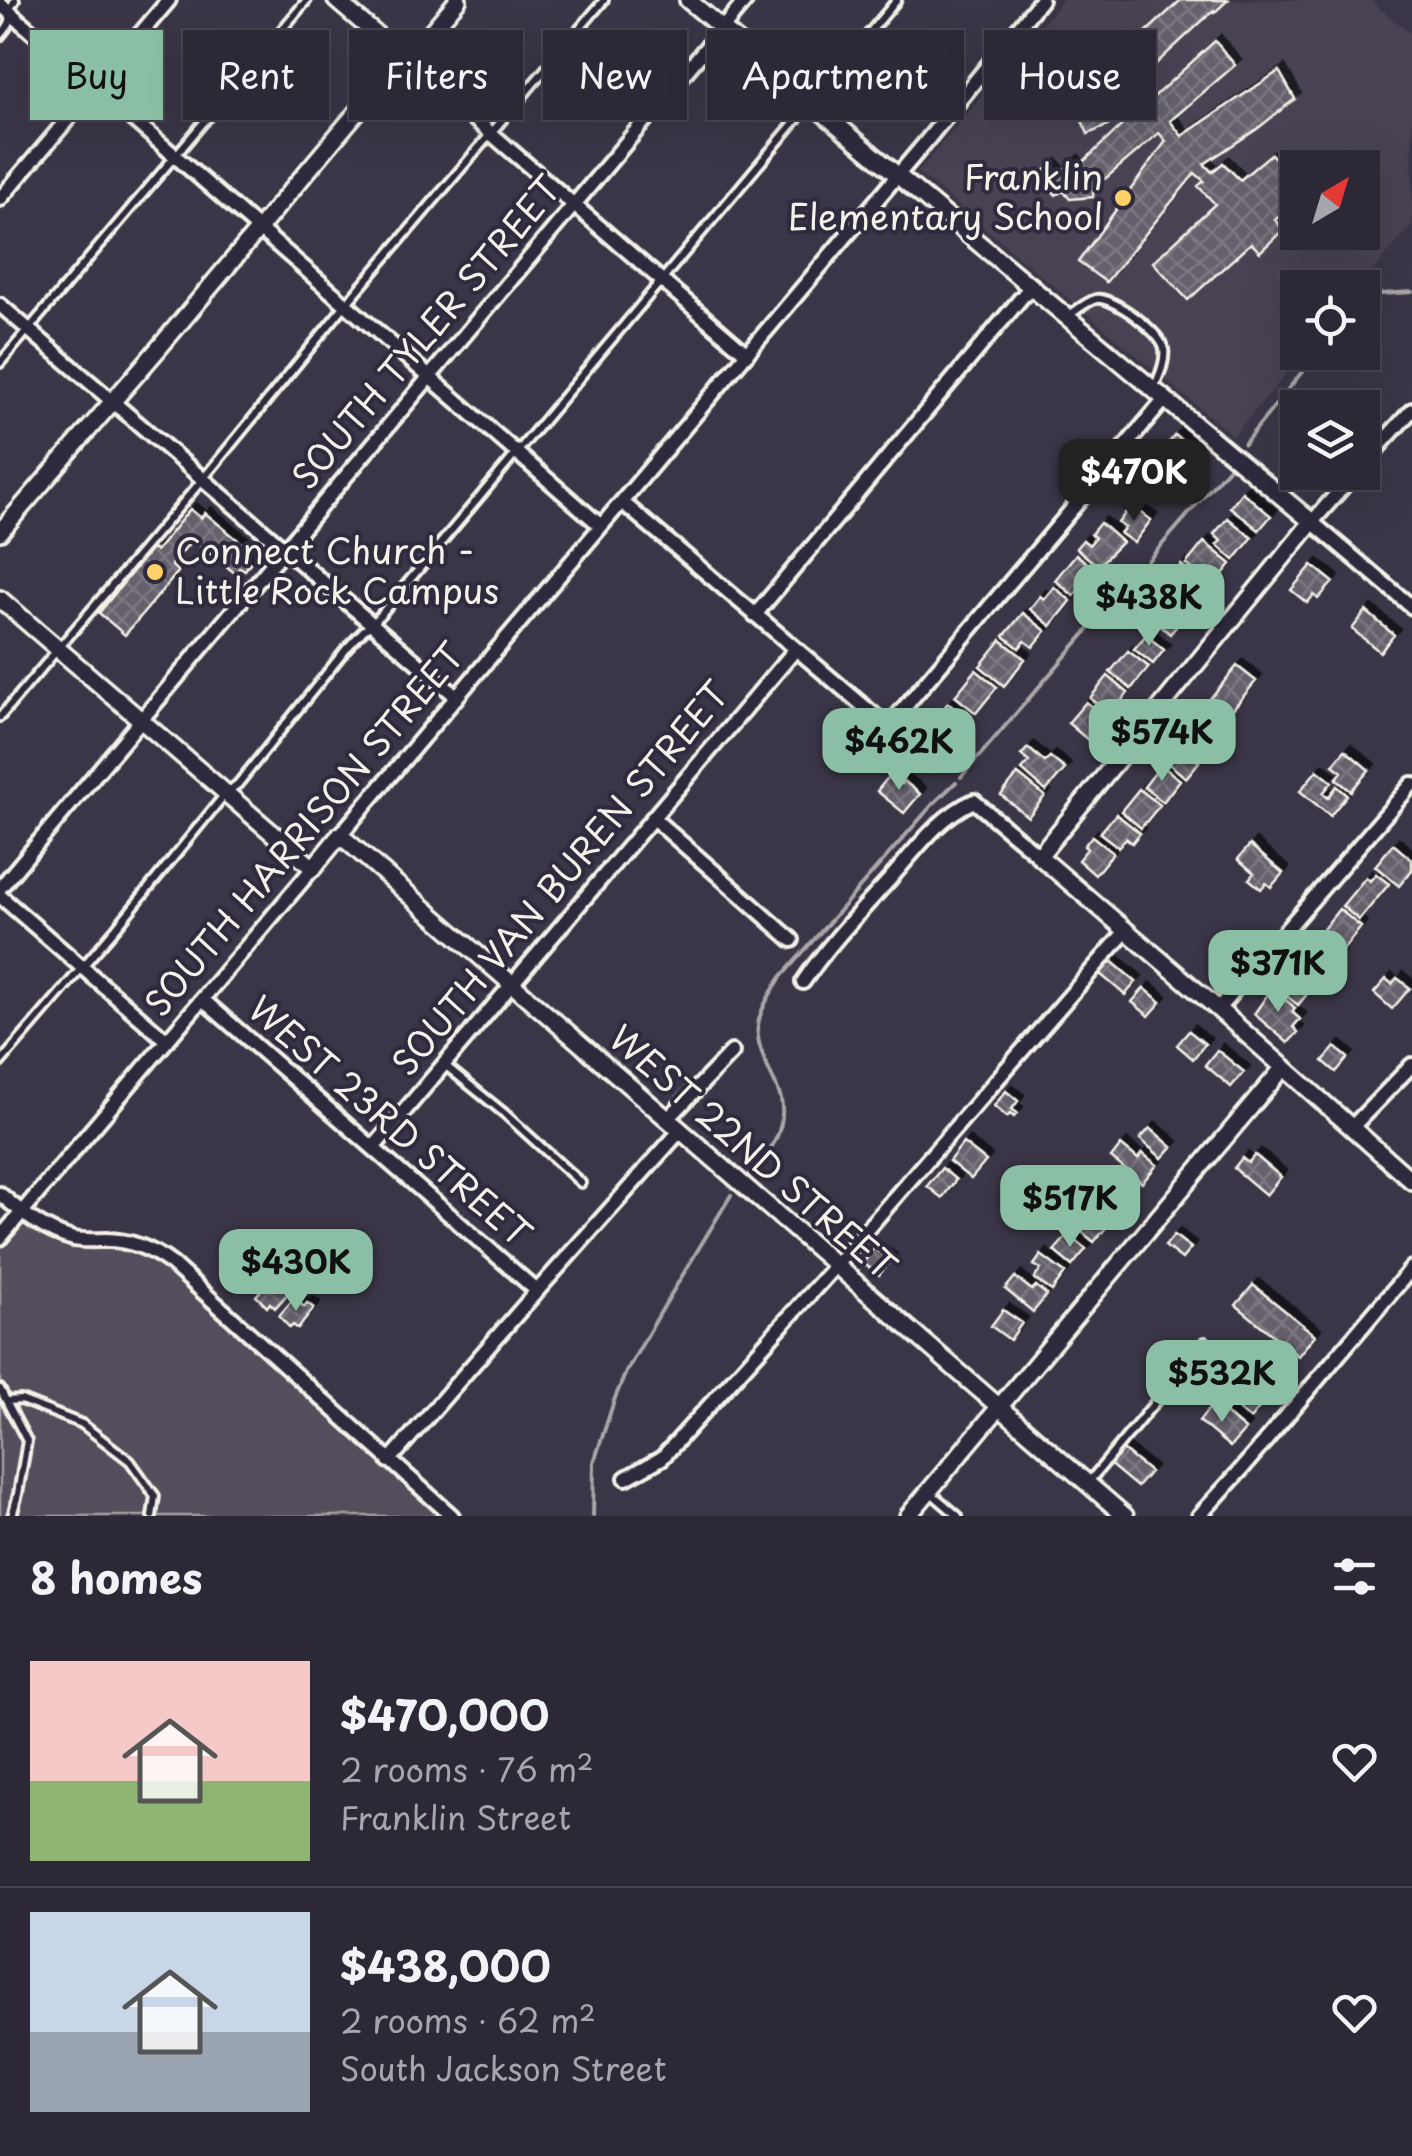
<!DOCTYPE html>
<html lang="en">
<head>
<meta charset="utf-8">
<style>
	:root { --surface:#2c2835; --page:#34303d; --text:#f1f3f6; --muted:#a6a6ad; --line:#484450; --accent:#8abfa5 }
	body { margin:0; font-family:"Playpen Sans",sans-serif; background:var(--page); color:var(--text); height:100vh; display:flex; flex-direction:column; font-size:38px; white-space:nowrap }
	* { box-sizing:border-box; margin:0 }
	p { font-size:32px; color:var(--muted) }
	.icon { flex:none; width:55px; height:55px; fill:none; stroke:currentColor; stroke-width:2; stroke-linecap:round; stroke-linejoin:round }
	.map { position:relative; height:1516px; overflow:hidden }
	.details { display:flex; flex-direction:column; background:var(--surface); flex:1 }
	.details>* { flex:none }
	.hud { position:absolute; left:30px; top:30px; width:1352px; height:90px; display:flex; gap:20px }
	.needle { width:65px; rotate:38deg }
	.controls { position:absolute; left:1280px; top:150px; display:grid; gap:20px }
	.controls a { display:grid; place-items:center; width:100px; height:100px; border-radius:0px; background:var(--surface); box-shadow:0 10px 40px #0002,0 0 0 2px var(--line); font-size:50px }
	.price { position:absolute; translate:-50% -85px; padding:0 22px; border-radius:20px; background:var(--accent); color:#111; font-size:32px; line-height:65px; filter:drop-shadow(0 2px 5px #0008) }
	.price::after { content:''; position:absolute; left:50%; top:60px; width:30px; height:22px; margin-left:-15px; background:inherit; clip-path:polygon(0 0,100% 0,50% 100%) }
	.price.on { background:#222; color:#fff }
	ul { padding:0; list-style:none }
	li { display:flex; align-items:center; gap:30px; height:250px; padding:0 30px }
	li+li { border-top:2px solid var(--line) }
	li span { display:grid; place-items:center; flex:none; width:280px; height:200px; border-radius:0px; color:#555 }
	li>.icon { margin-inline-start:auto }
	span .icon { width:120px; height:120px; fill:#fffc; stroke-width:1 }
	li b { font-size:42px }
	h2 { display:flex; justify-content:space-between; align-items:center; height:120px; padding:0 30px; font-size:42px }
	.tag { padding:0 35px; border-radius:0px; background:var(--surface); box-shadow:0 10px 40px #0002,0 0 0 2px var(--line); font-size:35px; line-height:90px }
	.tag.on { background:var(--accent); color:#111 }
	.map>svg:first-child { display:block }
</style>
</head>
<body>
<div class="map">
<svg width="1412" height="1516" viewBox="0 0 1412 1516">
	<defs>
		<pattern id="building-cross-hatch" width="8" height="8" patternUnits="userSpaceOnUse" patternTransform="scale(2.5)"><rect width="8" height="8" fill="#65616c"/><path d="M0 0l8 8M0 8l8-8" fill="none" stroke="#7c7881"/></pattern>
		<filter id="shadow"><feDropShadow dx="6" dy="-6" stdDeviation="0" flood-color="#0009"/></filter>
	</defs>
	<rect width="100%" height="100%" fill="#3b3647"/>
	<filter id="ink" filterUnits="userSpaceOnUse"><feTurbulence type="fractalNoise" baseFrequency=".01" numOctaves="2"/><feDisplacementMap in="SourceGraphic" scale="20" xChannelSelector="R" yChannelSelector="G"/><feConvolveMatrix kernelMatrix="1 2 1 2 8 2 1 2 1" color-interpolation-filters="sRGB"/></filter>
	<g filter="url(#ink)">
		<path fill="#484352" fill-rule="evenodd" d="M1063,0H1370L1412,35V225L1359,287L1298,288V352L1304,353L1233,436L918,172ZM1298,168H1362V232H1298Z"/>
		<path fill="#534e5c" stroke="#a4a0a2" stroke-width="2.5" d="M21,1213L53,1232L147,1249L446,1516H0V1238Z"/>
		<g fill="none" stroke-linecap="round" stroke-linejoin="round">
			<path stroke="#aaa6a7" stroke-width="4" d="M1362,298L1365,295L1412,292
				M1244,444L1318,352
				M961,777L1230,466
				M750,1174C770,1153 787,1130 781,1099C778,1087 770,1074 766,1063C761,1051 756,1038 758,1025C760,1009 772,991 781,977L933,804L956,782
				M593,1516L594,1462L615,1398L626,1372L667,1301L731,1195"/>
		</g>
		<path fill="url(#building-cross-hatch)" stroke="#f4f1e8" stroke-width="2.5" filter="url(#shadow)" d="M1181,0H1228L1215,12L1214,10L1133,85L1148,102L1215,41L1235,65L1170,121L1182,136L1279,71L1295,99L1257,129L1204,164L1212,172L1223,163L1240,180L1271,154L1298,183V199L1275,220L1283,230L1260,252L1251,243L1188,300L1153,262L1215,204L1198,186L1204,181L1195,173L1106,282L1078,262L1166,141L1159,133L1106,178L1094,185L1093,197L1070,199L1063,191L1056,195L1039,176L1051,165L1059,174L1073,161L1078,167L1134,114L1126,106L1104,114L1109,125L1088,134L1079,114L1071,117L1069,113L1053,120L1041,96L1095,71L1112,54L1118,58Z
			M1175,435L1197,453L1184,469L1179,465L1174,471L1157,457Z
			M1153,461L1176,480L1158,502L1135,483Z
			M1242,492L1271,516L1259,530L1230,507Z
			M1131,505L1151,520L1134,543L1120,533L1125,528L1118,523Z
			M190,509L201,518L205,513L250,550L245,559L250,563L245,570L240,567L235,573L192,540L171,565L178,572L125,635L99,613L151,549L156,551Z
			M1228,518L1252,538L1234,560L1217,545L1221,541L1214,534Z
			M1100,523L1122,542L1098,566L1076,548L1083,540L1089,545L1095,538L1091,534Z
			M1204,542L1231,564L1213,586L1186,564Z
			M1076,554L1095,570L1074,596L1055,580Z
			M1181,565L1210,589L1197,605L1167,581Z
			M1312,565L1333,582L1318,599L1314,595L1307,603L1291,590Z
			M1054,587L1071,601L1051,626L1030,609L1040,596L1044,599Z
			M1171,601L1187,614L1170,634L1155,621Z
			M1366,611L1394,635L1380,652L1352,629Z
			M1023,613L1046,631L1033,647L1025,641L1019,648L1004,636Z
			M1146,635L1164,650L1153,664L1134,649Z
			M1001,640L1025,659L1004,686L980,666Z
			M1128,651L1149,667L1131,689L1110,672Z
			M1237,666L1256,681L1227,716L1208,701Z
			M976,670L997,687L976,713L955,696Z
			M1108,676L1128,693L1110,715L1090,698Z
			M1086,702L1107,719L1089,741L1068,723Z
			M948,703L966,717L960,725L964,728L948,748L926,729Z
			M1194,708L1209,719L1193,740L1178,730Z
			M1179,737L1191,747L1186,752L1199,762L1186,778L1162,758Z
			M1028,748L1045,762L1050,757L1065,769L1046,791L1022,770L1029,762L1021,755Z
			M1345,750L1369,770L1351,791L1336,779L1342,772L1333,765Z
			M1161,765L1180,780L1163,802L1144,787Z
			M1317,770L1332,782L1323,793L1328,798L1337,786L1347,795L1330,816L1300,791Z
			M1018,774L1045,796L1028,817L1001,795Z
			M890,775L902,784L904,781L920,794L904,813L877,791Z
			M1139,789L1160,805L1141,828L1121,811Z
			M1116,814L1140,833L1132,843L1126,838L1118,847L1100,833Z
			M1092,836L1113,853L1095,875L1078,860L1087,849L1084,846Z
			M1393,844L1412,860V870L1399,886L1375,866Z
			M1250,845L1283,873L1271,887L1266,883L1261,889L1249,879L1254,873L1238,859Z
			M1376,874L1389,884L1359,920L1342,906L1366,877L1370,881Z
			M1339,909L1361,927L1342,951L1320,933Z
			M1317,936L1340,955L1320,979L1297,959Z
			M1110,960L1136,982L1125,995L1099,973Z
			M1293,963L1317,982L1298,1005L1274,986Z
			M1397,978L1410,988L1392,1009L1374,993L1386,979L1392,984Z
			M1144,988L1161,1002L1149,1016L1132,1002Z
			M1272,988L1295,1008L1292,1012L1300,1019L1293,1027L1298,1032L1288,1043L1254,1014Z
			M1189,1031L1205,1044L1193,1059L1177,1045Z
			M1335,1047L1348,1058L1336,1072L1323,1061Z
			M1217,1050L1244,1072L1231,1087L1205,1065Z
			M1006,1091L1018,1101L1012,1109L1017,1113L1014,1117L1010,1114L1007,1117L994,1106Z
			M1150,1128L1172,1147L1162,1158L1140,1139Z
			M963,1143L986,1161L971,1179L949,1161Z
			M1121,1145L1138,1159L1142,1153L1157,1165L1142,1183L1111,1158Z
			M1255,1155L1281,1177L1266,1195L1234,1168L1242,1158L1248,1163Z
			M942,1168L956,1180L942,1198L927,1186Z
			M1090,1196L1115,1217L1094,1242L1082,1232L1086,1226L1073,1215Z
			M1068,1235L1086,1249L1072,1266L1054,1251Z
			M1174,1235L1191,1248L1182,1259L1165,1246Z
			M874,1248L891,1260L879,1275L863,1263Z
			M1041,1255L1065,1273L1052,1291L1034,1279L1041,1269L1034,1265Z
			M1015,1277L1032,1290L1036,1286L1047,1295L1033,1312L1005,1289Z
			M270,1279L280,1288L283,1284L291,1290L275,1308L270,1303L267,1307L256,1296Z
			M1253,1285L1315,1335L1298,1356L1236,1305Z
			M294,1298L304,1307L307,1303L314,1308L298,1329L293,1325L290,1328L279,1316Z
			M1003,1310L1022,1323L1010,1340L991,1326Z
			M1231,1383L1260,1407L1250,1419L1221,1395Z
			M1213,1403L1245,1430L1230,1447L1199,1421Z
			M1119,1447L1150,1472L1137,1487L1107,1462Z"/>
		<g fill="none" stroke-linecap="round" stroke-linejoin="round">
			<g stroke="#f4f1e8" stroke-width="14">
				<path id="service" d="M0,36C8,27 13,20 11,7L15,0
					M1068,316C1076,311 1087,301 1096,299C1112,296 1161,332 1164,349C1166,362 1159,376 1154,388
					M0,363L307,0
					M0,717L203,479L342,309L604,0
					M0,1063L116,928L226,793L238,784L347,648L364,630L372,625L897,0
					M446,1066L504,1113L581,1183
					M0,1389L27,1441L18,1494L12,1516
					M8,1401L21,1400L82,1424L130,1461L155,1496L152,1516
					M1088,1483L1205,1342
					M930,1492L958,1516"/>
			</g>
			<g stroke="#f4f1e8" stroke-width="20">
				<path id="minor" d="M0,4L601,526
					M407,61L747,354
					M0,199L169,0
					M0,305L457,697
					M1362,465L1412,410
					M1356,472L1312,522L1412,607
					M622,502L931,763
					M755,615L1032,285
					M887,728L1166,398
					M653,818L792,940
					M340,835L924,144L1041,0
					M0,888L746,0
					M0,896L167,1041
					M803,982C828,945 859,913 889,880C915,851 938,817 974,801L1039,856
					M202,999L537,1291
					M1218,1009L1412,784
					M667,1120L732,1052
					M1352,1127L1412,1065
					M373,1148L795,650
					M0,1194C22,1213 45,1232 74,1239C84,1241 95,1240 106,1240C131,1240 152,1249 172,1264L452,1516
					M0,1238L313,868
					M389,1461L537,1291L680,1131
					M626,1478L662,1458L836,1265L1126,931
					M1199,1516L1240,1471L1412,1268"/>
			</g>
			<g stroke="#f4f1e8" stroke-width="22">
				<path id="tertiary" d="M336,0L407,61
					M688,0L1312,522L1039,856L1218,1009L1412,1181
					M0,532L158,349L367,100L382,90L458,0
					M0,599L313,868L340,835L1125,1516
					M908,1516L1284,1067"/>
			</g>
			<use href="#service" stroke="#2f2a3d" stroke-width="6"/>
			<use href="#minor" stroke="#2f2a3d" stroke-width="12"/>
			<use href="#tertiary" stroke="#2f2a3d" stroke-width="15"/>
		</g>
	</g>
	<g fill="#ffd166" stroke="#2f2a3d" stroke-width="4">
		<circle cx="1123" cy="198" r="10"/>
		<circle cx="155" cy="572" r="10"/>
	</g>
	<g text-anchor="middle" stroke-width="8" stroke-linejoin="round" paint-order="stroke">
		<g font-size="35" fill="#f4f1e8" stroke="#2f2a3d" text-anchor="end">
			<text x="1103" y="190">Franklin<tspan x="1103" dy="40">Elementary School</tspan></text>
			<text x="175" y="564" text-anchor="start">Connect Church -<tspan x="175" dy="40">Little Rock Campus</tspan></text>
		</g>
		<g font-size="35" fill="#f4f1e8" stroke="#2f2a3d">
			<text transform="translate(427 333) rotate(-50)" y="12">SOUTH TYLER STREET</text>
			<text transform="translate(305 830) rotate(-50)" y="12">SOUTH HARRISON STREET</text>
			<text transform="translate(561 879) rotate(-50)" y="12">SOUTH VAN BUREN STREET</text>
			<text transform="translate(389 1122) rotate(41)" y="12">WEST 23RD STREET</text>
			<text transform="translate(752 1153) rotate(41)" y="12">WEST 22ND STREET</text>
		</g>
	</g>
</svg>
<div class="controls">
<a><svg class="needle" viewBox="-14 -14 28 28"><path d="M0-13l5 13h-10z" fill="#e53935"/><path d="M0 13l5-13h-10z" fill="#a6a6ad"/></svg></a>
<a><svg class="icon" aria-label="locate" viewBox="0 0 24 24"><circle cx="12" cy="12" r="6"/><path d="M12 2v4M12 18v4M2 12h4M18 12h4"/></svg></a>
<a><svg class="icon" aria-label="layers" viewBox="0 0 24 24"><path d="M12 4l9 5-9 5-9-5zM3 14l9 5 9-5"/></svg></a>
</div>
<b class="price on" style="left:1134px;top:524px">$470K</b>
<b class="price" style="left:1149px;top:649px">$438K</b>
<b class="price" style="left:1162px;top:784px">$574K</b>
<b class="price" style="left:899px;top:793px">$462K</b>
<b class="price" style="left:1278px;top:1015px">$371K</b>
<b class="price" style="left:1070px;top:1250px">$517K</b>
<b class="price" style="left:296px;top:1314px">$430K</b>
<b class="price" style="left:1222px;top:1425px">$532K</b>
<div class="hud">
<a class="tag on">Buy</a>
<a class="tag">Rent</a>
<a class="tag">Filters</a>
<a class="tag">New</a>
<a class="tag">Apartment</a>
<a class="tag">House</a>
</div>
</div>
<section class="details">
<h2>8 homes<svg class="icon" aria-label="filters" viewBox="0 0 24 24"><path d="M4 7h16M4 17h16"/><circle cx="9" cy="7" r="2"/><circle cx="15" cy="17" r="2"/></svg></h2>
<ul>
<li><span style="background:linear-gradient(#f6c9c9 60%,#8fb573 0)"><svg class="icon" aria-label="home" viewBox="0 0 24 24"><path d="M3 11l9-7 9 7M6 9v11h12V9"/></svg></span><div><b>$470,000</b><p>2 rooms · 76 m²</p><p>Franklin Street</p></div><svg class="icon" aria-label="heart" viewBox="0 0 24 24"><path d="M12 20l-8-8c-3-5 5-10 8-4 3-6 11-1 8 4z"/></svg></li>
<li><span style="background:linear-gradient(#c9d6e8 60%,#9aa5b1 0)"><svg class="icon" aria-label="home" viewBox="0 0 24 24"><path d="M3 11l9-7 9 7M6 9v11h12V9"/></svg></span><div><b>$438,000</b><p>2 rooms · 62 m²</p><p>South Jackson Street</p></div><svg class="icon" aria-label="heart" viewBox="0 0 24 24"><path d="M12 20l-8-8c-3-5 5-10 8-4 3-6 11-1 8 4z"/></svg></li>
</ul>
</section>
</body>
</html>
